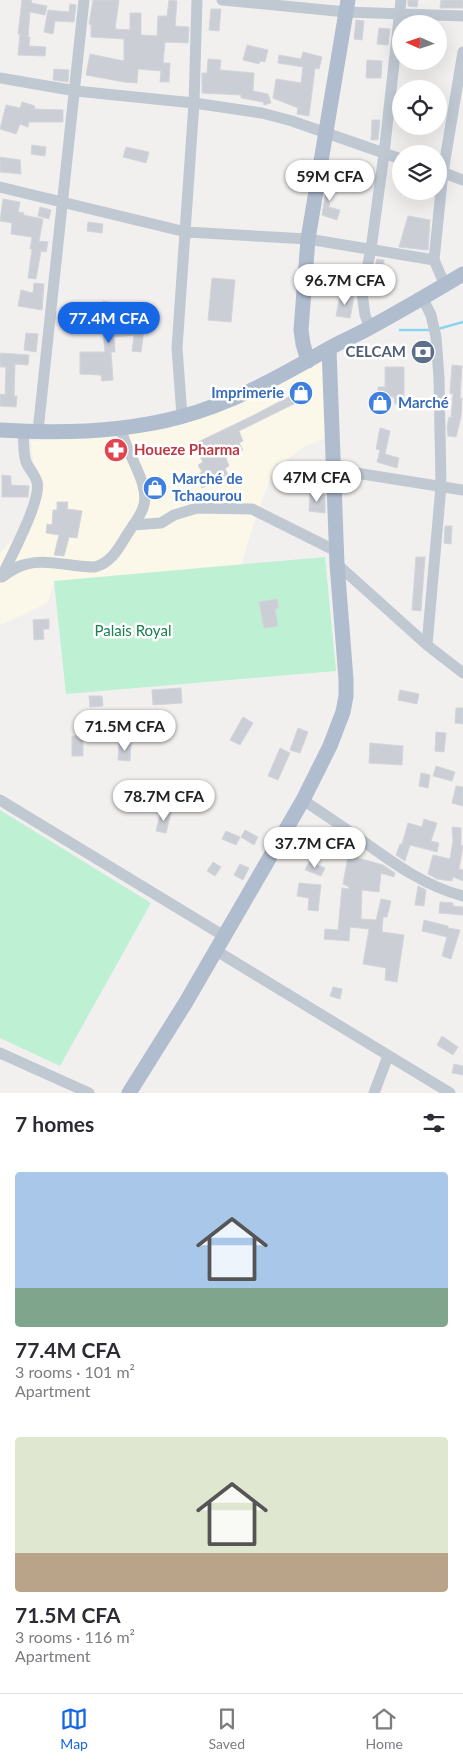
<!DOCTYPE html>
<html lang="en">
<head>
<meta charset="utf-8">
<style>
	:root { --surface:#fff; --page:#f7f7f7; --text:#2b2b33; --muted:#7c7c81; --line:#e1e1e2; --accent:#1667e5 }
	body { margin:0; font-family:Lato,sans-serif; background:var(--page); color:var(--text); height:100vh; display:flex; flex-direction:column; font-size:19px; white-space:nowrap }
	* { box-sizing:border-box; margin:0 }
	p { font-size:16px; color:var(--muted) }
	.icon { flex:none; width:28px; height:28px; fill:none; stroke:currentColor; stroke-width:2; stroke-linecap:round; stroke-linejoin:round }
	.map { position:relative; height:1093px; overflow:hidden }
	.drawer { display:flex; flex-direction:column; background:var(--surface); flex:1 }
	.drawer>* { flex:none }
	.needle { width:32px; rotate:273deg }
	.buttons { position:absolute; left:392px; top:15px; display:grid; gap:10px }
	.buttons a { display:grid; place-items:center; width:55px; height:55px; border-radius:50%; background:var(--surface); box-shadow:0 5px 20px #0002; font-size:25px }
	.price { position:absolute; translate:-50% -42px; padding:0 11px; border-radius:18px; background:#fff; color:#222; font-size:16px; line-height:32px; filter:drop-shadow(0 1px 2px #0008) }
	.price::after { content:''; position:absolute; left:50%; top:30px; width:15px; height:11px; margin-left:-8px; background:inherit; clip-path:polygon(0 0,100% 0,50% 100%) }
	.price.selected { background:var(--accent); color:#fff }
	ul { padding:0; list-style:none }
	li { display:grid; align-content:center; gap:10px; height:265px; padding:0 15px }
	li span { display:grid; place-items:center; height:155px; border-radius:5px; color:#555 }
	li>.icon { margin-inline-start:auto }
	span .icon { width:90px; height:90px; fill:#fffc; stroke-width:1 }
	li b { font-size:21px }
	h2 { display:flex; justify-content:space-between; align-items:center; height:60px; padding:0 15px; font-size:21px }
	.dock { display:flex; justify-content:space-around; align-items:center; height:70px; border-top:1px solid var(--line); background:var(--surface); font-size:14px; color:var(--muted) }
	.dock a { display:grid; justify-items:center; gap:2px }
	.dock .selected { color:var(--accent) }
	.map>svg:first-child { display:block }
</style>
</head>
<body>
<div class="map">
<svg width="463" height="1093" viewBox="0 0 463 1093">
	<rect width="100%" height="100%" fill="#f2f0ef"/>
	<path fill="#fcf8e9" d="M324,358L328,437L303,447L282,464L276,463L254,522L241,565L55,581L47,603L3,624L0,623V553L12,540L25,541L43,493L44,483L33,461L31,441L164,430L182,424Z"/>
	<path fill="#bef0d3" d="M325,557L336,671L66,694L54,581Z
		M0,810L151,903L60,1066L0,1038Z"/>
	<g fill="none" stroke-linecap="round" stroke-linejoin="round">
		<path stroke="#8ad4ed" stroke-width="2.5" d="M438,329L463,322
			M400,330H431"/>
	</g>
	<path fill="#cbced5" stroke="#d3d5db" d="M22,0H32L31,3L47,6L45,15L30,12L28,37H30L29,46L46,47L45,56L18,55L20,34H18Z
		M93,0H119L115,29L130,30V13H141V35L157,36L158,16H167L169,0L177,1L175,26L189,27L188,43L165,42L163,63H170L169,82H160L161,71L138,69L137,83L124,82L86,75L90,54L124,61V39L91,37V25L89,24Z
		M408,0H418L417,7L408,6Z
		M441,0H463V8H440Z
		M70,4L76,5L74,22L55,21L53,34L44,32L48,10L69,12Z
		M211,9H221L219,31L209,30Z
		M356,20L364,21L362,40L354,39Z
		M379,28L390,29L388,45L377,44Z
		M247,45L268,50L265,62L260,61L259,64L243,60Z
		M303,52L322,57L319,69L315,68L309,116L297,114L298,108L273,98L276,79L301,83L303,67L278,63L279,55L301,59Z
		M208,59L221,60L220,70L254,73L253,91L268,94L271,103L264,105L263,102L241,98V95L202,93V73H207Z
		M367,60L382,61L381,78H366Z
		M54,69L69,70L68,82L53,80Z
		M22,102L35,106L34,109L63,110V122H29L28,127L20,124L16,134L0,129L6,105L20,108Z
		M372,120H380L378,140H371Z
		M32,145L46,147L45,156L31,154Z
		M126,147L149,152L146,163L123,157Z
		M0,157L20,160L21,174L0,172Z
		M328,178L334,179L329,207L340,210L337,220L322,215Z
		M3,199L20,202L18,212L24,213L23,215L43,219L39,241L48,242L46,252L41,251L36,279L28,278L32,249H30L32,237L11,234L12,223L0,221Z
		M40,207L51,210L49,219L38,216Z
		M408,216L430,220L428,250L399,247Z
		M88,222L103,224L102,233L87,231Z
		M377,259L384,260L383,280L372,279Z
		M212,278L235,280L231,322L208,320Z
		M34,283L44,284L42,310L18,306L21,290L33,293Z
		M340,295L354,297L350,318L336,316Z
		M103,301L114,303L113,309L124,310L123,329H144L141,352L132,351L134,335L114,337L115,352H108H111L113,380L102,381L101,375L80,374V352H105L102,320H101Z
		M26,333L38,334L36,352L24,350Z
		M0,353L29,355L28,365L15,364L14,396H17L16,407L0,406V394L5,395L6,367H0Z
		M452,365L462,366L460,398H462L461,417L456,437L448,436L447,427L449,417L451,418L453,394L450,393Z
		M385,367H404V404H395L394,397L378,396V387H385Z
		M302,390L306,398L239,431L243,441L239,443L243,450L226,458L229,466L225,468L228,475L202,488L199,482L202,481L199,474L202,472L198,465L203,462L199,455L204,453L198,442L250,417Z
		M380,428L390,431L385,454L399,458L397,468L377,462L380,450L376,449Z
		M2,475L11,476V485L29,486L28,497H2Z
		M310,494L325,495V513L309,511Z
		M57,502H68L67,509L82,511L77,538L69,537L64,556L54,555L59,535L46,533L47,524L52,525L53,510H57Z
		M445,526H452L451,544L444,543Z
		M416,557H425L421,611L412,610Z
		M277,599L279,608L275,609L278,626L264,628L259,602Z
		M49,619V629H43L44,639L34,640L33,620Z
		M181,688L182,703L153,705L152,690Z
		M400,690L419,694L417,704L398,700Z
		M89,696H102L103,706L90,707Z
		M456,708H463V724L455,723Z
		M243,717L253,723L240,745L230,740Z
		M298,728L308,732L300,753L290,750Z
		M436,732L446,733L444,752L435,751Z
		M72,736H83V756H72Z
		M119,743H131L130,761L118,760Z
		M370,743L403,746L402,765L369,763Z
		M280,748L290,753L278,780L268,776Z
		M436,766L455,772L452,781L433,776Z
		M421,773L430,775L428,788L419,786Z
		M456,786L463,787V806L452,803Z
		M161,810L171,812L166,833L156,831Z
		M424,819L437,823L431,841L439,843L437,852L410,845L405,861L396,855L400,844H402L408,823L422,827Z
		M452,827L461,828V845L463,846L459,869L463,870V881L453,877L452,881L437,879L428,874L433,855L450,859L453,841Z
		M245,830L258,837L254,845L241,837Z
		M226,831L240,837L236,845L222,839Z
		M350,846L360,848L358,858L383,865L395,873L394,877L381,873L379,892L362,890L361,919L376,920L381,899L391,901L387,917H383L382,932L404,935L397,982L385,980L386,968L363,964L369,929L350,927L349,941L324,939L325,929L338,930L342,888L349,889V887L343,884Z
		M213,862L221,867L215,876L207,871Z
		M309,862L325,868L321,876L305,870Z
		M240,864L249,868L243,880L234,875Z
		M299,883L321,885L318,911L308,910L309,898L297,896Z
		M418,886L426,890L424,906L415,905Z
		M440,902L453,903V906L463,907V915L439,913Z
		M424,920L448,926V928L460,930L451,959L442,956L447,937L422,931Z
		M333,987L342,989L340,999L330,996Z
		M442,1036L458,1047L453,1055L437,1045Z
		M454,1064L463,1066V1075L452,1073Z"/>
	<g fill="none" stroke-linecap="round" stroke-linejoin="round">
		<path stroke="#c0c9d2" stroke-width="11" d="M222,0L346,12L463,16
			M0,78L76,91L194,103L262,113L292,121L401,159
			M439,171L463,180
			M0,187L186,232L308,239L434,260L445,285
			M434,260L443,172L463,52
			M422,297L431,315L436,337L439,378L441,486L427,645
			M370,328L365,315L362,293L371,249L384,154L401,0
			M182,416L177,348L194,103L197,0
			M38,431L84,0
			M334,472H350L463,490
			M133,525L161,523L174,515L197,508L252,509L336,551
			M337,564L427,645L463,673
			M2,576C10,558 42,500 37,482C35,475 29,469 26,462C23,453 24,441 23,431
			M2,577C10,571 17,566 27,564C48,559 73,567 95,567C110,563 117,551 125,538C130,529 139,519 143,508C152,484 124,452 121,427
			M0,800L224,936
			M303,800C322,813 341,825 360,839C392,862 424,886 463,896
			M215,950L450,1093
			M0,1053L89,1093
			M374,1093L388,1056"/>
		<path stroke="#afbdcf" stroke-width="15" d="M308,361L303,344L301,330L308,239L348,0
			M0,430C59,434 123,432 180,417C233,403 281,376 328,349C342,341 357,335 371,327C402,310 433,292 463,274
			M129,1093L186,1002L303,800L330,746L343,712L346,696V679L337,564L329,349"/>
	</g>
	<defs>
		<g id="bank-disc" transform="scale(1.25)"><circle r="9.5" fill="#5c6f8a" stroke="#fff"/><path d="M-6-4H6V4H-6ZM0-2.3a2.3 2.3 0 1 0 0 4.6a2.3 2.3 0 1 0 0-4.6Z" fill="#fff"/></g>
		<g id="shop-disc" transform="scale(1.25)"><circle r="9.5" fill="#3f7fe0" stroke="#fff"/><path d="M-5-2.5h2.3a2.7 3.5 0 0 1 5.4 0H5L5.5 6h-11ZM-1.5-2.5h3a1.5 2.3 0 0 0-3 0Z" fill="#fff"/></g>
		<g id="pharmacy-disc" transform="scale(1.25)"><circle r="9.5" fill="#e0444e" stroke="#fff"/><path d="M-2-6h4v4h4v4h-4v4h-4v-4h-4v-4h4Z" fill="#fff"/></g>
	</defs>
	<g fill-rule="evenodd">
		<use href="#bank-disc" x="423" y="352"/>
		<use href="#shop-disc" x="301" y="393"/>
		<use href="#shop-disc" x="380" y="403"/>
		<use href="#pharmacy-disc" x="116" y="450"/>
		<use href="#shop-disc" x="155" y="488"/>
	</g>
	<g text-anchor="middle" stroke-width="5" stroke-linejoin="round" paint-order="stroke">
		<g font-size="15" font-weight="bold" fill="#4e5e75" stroke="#fff" text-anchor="end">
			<text x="406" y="357">CELCAM</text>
		</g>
		<g font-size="15" font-weight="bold" fill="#366cbe" stroke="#fff" text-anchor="start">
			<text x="284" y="398" text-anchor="end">Imprimerie</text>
			<text x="398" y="408">Marché</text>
			<text x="172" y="484">Marché de<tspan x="172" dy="17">Tchaourou</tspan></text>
		</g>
		<g font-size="15" font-weight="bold" fill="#be3a42" stroke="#fff" text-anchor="start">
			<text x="134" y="455">Houeze Pharma</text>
		</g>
		<g font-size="15" fill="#168150" stroke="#fff">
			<text x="133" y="636">Palais Royal</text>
		</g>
	</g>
</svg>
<div class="buttons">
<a><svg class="needle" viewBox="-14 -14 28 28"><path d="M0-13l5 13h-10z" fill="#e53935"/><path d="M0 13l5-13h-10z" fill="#7c7c81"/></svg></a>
<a><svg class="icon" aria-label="locate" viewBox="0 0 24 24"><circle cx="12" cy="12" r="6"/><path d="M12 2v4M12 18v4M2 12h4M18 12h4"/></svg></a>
<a><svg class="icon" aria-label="layers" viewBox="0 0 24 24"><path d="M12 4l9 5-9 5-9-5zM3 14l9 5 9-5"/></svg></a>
</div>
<b class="price" style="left:330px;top:202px">59M CFA</b>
<b class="price" style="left:345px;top:306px">96.7M CFA</b>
<b class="price selected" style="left:109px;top:344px">77.4M CFA</b>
<b class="price" style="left:317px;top:503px">47M CFA</b>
<b class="price" style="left:125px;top:752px">71.5M CFA</b>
<b class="price" style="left:164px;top:822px">78.7M CFA</b>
<b class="price" style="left:315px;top:869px">37.7M CFA</b>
</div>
<section class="drawer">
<h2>7 homes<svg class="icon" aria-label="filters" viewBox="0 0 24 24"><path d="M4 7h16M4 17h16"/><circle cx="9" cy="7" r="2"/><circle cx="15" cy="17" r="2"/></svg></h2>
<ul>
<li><span style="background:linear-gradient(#a9c7e8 75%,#7fa58c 0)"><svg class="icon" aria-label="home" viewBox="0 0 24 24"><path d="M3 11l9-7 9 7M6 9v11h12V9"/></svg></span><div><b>77.4M CFA</b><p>3 rooms · 101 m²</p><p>Apartment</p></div></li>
<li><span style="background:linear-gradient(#dfe7d0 75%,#b9a48a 0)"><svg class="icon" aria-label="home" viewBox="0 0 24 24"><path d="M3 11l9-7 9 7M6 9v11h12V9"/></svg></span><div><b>71.5M CFA</b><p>3 rooms · 116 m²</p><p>Apartment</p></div></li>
</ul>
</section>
<nav class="dock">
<a class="selected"><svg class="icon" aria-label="map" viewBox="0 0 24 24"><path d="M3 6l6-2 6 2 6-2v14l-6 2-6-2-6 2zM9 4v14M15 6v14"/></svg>Map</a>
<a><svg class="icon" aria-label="saved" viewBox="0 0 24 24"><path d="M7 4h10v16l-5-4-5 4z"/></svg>Saved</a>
<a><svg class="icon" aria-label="home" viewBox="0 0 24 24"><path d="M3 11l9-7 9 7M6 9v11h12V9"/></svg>Home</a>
</nav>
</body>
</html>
